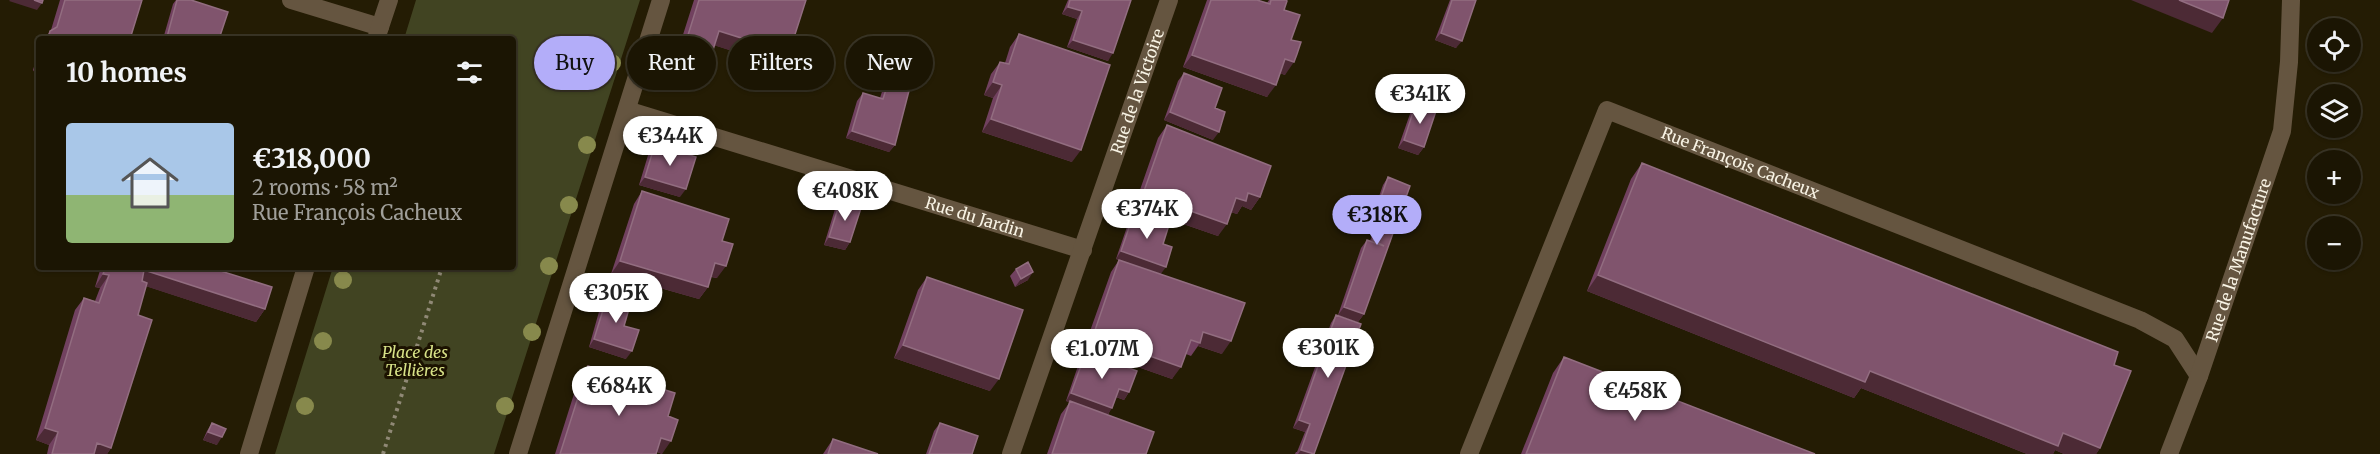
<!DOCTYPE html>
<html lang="en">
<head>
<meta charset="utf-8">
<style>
	:root { --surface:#1b1503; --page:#282212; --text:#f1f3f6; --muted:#a09f9a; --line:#393425; --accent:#b3adf9 }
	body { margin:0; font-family:Merriweather,serif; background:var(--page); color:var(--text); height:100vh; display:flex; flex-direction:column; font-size:22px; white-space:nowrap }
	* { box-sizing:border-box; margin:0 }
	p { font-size:20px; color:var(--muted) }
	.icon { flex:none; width:33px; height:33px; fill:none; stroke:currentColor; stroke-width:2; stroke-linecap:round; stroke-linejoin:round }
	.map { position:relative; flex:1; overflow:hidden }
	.sheet { position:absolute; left:36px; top:36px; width:480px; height:234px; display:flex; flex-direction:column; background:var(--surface); border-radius:6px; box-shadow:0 2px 4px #0004,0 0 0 2px var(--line) }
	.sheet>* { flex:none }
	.guide { position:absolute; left:534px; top:36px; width:570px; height:54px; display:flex; gap:12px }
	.fabs { position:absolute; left:2307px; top:18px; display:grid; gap:12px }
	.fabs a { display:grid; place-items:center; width:54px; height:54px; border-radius:50%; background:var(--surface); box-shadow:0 2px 4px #0004,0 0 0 2px var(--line); font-size:30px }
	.price { position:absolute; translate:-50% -51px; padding:0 14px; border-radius:21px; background:#fff; color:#222; font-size:20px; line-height:39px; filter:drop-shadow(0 2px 3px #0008) }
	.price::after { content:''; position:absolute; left:50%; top:36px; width:18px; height:14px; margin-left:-9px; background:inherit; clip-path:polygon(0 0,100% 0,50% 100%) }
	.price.current { background:var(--accent); color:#111 }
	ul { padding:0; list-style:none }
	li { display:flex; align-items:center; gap:18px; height:150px; padding:0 30px }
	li+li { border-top:2px solid var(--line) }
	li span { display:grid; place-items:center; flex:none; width:168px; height:120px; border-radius:6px; color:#555 }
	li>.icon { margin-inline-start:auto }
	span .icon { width:72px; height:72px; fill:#fffc; stroke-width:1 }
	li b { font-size:26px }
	h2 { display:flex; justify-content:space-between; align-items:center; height:72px; padding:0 30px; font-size:26px }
	.pill { padding:0 21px; border-radius:27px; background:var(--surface); box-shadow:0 2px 4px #0004,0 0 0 2px var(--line); font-size:21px; line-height:54px }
	.pill.current { background:var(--accent); color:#111 }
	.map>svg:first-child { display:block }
</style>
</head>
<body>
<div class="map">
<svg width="2380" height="454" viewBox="0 0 2380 454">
	<rect width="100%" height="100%" fill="#241c04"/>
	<path fill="#414422" d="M416,0H640L494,454H275L333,267H513V39H404Z"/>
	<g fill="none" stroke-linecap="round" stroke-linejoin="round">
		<path stroke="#908976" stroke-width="4" stroke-dasharray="3 4.5" stroke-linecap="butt" d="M383,454L442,267"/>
		<g stroke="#655540" stroke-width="18">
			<path d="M291,0L380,27"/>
			<path d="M376,39L389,0"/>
			<path id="s1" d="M627,110L1083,250"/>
			<path d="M249,454L306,267"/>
			<path d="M518,454L661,0"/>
			<path id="s2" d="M1011,454L1169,0"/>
			<path id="s3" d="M1469,454L1607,110L2140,320L2175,339L2199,376"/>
			<path id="s4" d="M2169,454L2199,376L2282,131L2289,62L2291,0"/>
		</g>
	</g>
	<g fill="#87894c">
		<circle cx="612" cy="63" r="9"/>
		<circle cx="587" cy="145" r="9"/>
		<circle cx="569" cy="205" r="9"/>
		<circle cx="549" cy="266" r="9"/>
		<circle cx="343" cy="280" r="9"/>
		<circle cx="532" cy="332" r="9"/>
		<circle cx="323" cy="341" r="9"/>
		<circle cx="305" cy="406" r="9"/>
		<circle cx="505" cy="406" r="9"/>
	</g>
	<path fill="#71415f" d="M60,0H142L130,39H44L51,30Z
		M176,0H191L219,39H163L173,4Z
		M694,0H806L789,53L780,66L714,45L695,90L668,82Z
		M1068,0H1131L1108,61L1067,47L1077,19L1062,14Z
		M1207,0H1257L1267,3L1269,0H1286L1284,10L1291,40L1285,75L1280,73L1267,97L1183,67Z
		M1450,0H1476L1456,48L1435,40Z
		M1019,34L1072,162L982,132L993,98L984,95L991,74L1000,62L1005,63L1010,47Z
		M900,46L895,145L889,152L846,138L857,101L863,93L880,98L894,53Z
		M39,51V77L37,76L33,70Z
		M1184,73L1213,140L1164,120L1178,81Z
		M1416,103L1424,147L1418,155L1398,148L1411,111Z
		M1167,125L1260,197L1251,210L1242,206L1237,214L1231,212L1218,236L1134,207L1158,138Z
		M655,144L680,197L639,185L649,152Z
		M1642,163L2114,365L2100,448L2096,454H2064L2055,450L2053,454H2027L1861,388L1854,398L1587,291L1631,179Z
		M1388,177L1410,186L1364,314L1358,322L1338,315L1361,248L1367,240L1370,241L1379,215L1373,214L1383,185Z
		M642,191L722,241L717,278L711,277L708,287L699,299L611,274L634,204Z
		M840,202L850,242L845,250L824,245L835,209Z
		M1134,213L1163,244L1161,274L1222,354L1198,346L1191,356L1186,354L1172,379L1084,348L1111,272L1119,260L1116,259L1129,221Z
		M101,267H208L265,309L256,322L146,286L138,315L111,448L107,454H47L49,445L36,440L75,310L84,298L95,301L100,288L95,287Z
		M1016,269L1028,280L1015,287L1010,276Z
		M927,277L990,391L894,358L918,290Z
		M608,294L624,326L626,359L589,347L602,301Z
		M1336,315L1314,454H1295L1296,452H1297L1305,432L1293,428L1331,323Z
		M1086,352L1129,392L1124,400L1116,397L1108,415L1146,454H1047L1061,414L1070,402L1066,401L1080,360Z
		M1564,357L1815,454H1521L1553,373Z
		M588,366L668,416L662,454L657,452L656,454H555L579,378Z
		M212,423L217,445L203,440L207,431Z
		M940,423L972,454H926L934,431Z
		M833,439L878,454H823Z"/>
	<path fill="#4c2a35" d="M10,0H34L42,3L37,10L9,1Z
		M2131,0H2179L2223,18L2212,33Z
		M1068,7L1082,11L1077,19L1062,14Z
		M719,31L789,53L780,66L710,44Z
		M1441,33L1462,41L1456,48L1435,40Z
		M1073,40L1113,53L1108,61L1067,47Z
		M1192,55L1276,85L1267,97L1183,67Z
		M1285,59L1294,62L1285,75L1276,72Z
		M677,70L704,78L695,90L668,82Z
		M993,82L1002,85L993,98L984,95Z
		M1170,112L1219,132L1213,140L1164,120Z
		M991,119L1081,150L1072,162L982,132Z
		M852,131L895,145L889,152L846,138Z
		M1404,140L1424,147L1418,155L1398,148Z
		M645,177L686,189L680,197L639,185Z
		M1248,193L1260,197L1251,210L1242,206L1237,214L1227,211L1236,198Z
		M1143,194L1227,224L1218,236L1134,207Z
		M1378,206L1384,208L1379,215L1373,214Z
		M829,237L850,242L845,250L824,245Z
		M1121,251L1166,267L1160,275L1116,259Z
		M620,261L708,287L699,299L611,274Z
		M715,263L726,266L717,278L706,275Z
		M144,270L265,309L256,322L136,283Z
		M1033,272L1028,280L1015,287L1021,279Z
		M103,274L109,275L100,288L95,287Z
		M1598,275L1870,371L2063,433L2100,448L2096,454H2064L2055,450L2053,454H2027L1861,388L1854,398L1587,291Z
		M1344,307L1364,314L1358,322L1338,315Z
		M1203,332L1231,341L1222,354L1198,346Z
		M1093,336L1181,367L1172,379L1084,348Z
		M594,339L632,351L626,359L589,347Z
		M903,345L999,379L990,391L894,358Z
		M1119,389L1129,392L1124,400L1114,396Z
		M1071,393L1112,408L1107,416L1066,401Z
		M1299,420L1310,424L1305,432L1293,428Z
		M45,428L58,432L49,445L36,440Z
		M208,432L222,437L217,445L203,440Z
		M661,438L671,441L662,454L653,450Z
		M97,443L111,448L107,454H90Z
		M1301,450L1314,454H1298Z"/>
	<path fill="#80546d" stroke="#926d80" stroke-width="1.5" d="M34,0H43L42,3Z
		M65,0H142L130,39H48L50,31L57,27Z
		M177,0H191L228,12L219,39H173L167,37Z
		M699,0H806L789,53L719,31L704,78L677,70Z
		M1070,0H1131L1113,53L1073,40L1082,11L1068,7Z
		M1211,0H1257L1270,4L1271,0H1286L1287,1L1284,10L1300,15L1291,40L1301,42L1297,54L1294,62L1285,59L1276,85L1192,55Z
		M1452,0H1476L1462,41L1441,33Z
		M2179,0H2229L2223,18Z
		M1019,34L1110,65L1081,150L991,119L1002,85L993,82L996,73L1000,62L1009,64Z
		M900,46L919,52L895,145L852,131L863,93L883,99Z
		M1184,73L1222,88L1215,108L1225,112L1219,132L1170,112Z
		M1416,103L1436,111L1424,147L1404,140Z
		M1167,125L1271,166L1260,197L1248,193L1246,201L1236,198L1227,224L1143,194Z
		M655,144L696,157L686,189L645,177Z
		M1642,163L2118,352L2114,365L2131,371L2100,448L2063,433L2058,446L1870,371L1865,382L1598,275Z
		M1388,177L1410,186L1364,314L1344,307L1367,240L1384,246L1373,240L1384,208L1378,206Z
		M642,191L729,219L722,241L733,244L726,266L715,263L708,287L620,261Z
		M840,202L861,208L850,242L829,237Z
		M1134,213L1169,225L1163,244L1172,247L1166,267L1121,251Z
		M1119,260L1245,303L1231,341L1203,332L1200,343L1191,340L1181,367L1093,336Z
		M1028,262L1033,272L1021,279L1016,269Z
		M106,267H208L272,287L265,309L144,270L142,281L147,283L138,315L152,320L111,448L97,443L94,454H52L58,432L45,428L84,298L99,303L109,275L103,274Z
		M927,277L1023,310L999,379L903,345Z
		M608,294L631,302L624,326L639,330L632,351L594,339Z
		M1336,315L1361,324L1314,454L1301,450L1310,424L1299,420Z
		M1086,352L1137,371L1129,392L1119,389L1112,408L1071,393Z
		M1564,357L1815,454H1526Z
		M588,366L675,393L668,416L678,420L671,441L661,438L656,454H560Z
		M1070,401L1154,432L1146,454H1052Z
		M212,423L226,429L222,437L208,432Z
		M940,423L978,436L972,454H929Z
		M833,439L878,454H828Z"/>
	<g text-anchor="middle" stroke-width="6" stroke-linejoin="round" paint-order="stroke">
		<g font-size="16" fill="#f8f3e4" stroke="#1b1200">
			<text dy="6" stroke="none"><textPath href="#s2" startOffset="384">Rue de la Victoire</textPath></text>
			<text dy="6" stroke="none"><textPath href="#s3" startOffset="514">Rue François Cacheux</textPath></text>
			<text dy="6" stroke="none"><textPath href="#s1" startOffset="364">Rue du Jardin</textPath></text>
			<text dy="6" stroke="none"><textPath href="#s4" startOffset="206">Rue de la Manufacture</textPath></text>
		</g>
		<g font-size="16" font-style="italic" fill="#d8e287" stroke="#1b1200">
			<text x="415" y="358">Place des<tspan x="415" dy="18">Tellières</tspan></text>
		</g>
	</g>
</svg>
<div class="fabs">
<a><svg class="icon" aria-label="locate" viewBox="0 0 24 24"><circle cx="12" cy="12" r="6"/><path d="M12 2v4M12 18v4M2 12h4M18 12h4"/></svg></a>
<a><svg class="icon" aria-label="layers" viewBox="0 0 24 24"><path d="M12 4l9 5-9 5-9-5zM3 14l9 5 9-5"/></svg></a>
<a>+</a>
<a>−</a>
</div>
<b class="price" style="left:1420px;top:125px">€341K</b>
<b class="price" style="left:670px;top:167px">€344K</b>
<b class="price" style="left:845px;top:222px">€408K</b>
<b class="price" style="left:1147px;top:240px">€374K</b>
<b class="price current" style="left:1377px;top:246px">€318K</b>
<b class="price" style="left:616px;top:324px">€305K</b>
<b class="price" style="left:1328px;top:379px">€301K</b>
<b class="price" style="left:1102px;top:380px">€1.07M</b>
<b class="price" style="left:619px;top:417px">€684K</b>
<b class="price" style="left:1635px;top:422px">€458K</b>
<div class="guide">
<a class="pill current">Buy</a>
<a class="pill">Rent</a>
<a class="pill">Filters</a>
<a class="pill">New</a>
</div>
<section class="sheet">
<h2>10 homes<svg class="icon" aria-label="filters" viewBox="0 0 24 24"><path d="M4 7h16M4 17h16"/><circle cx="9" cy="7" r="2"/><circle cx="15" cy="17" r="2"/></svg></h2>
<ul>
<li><span style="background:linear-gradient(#a9c7e8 60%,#8fb573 0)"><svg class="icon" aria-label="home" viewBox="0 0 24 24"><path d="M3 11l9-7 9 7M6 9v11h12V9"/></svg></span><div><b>€318,000</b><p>2 rooms · 58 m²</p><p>Rue François Cacheux</p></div></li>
</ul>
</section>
</div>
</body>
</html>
